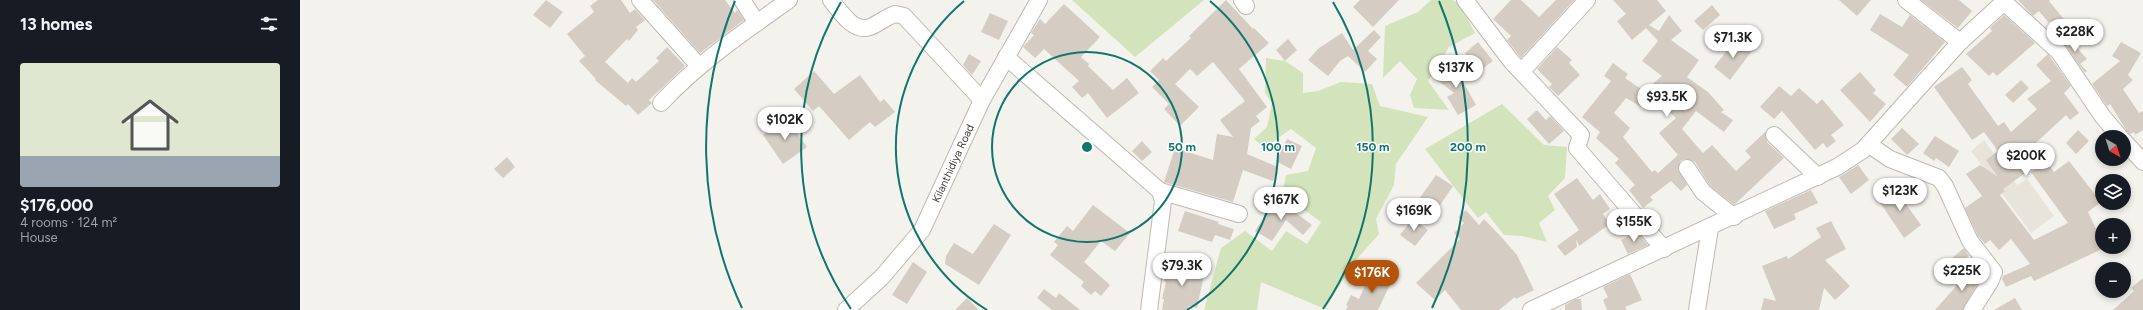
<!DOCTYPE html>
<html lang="en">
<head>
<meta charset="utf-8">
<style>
	:root { --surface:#171b24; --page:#20242c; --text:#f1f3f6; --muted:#9ea1a6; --accent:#b45309 }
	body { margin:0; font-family:Figtree,sans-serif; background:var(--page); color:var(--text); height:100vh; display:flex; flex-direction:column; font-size:15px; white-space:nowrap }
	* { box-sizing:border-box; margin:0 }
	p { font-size:13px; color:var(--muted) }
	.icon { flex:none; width:22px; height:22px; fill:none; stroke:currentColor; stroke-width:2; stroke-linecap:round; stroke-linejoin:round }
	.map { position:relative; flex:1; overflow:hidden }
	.drawer { display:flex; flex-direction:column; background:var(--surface); width:300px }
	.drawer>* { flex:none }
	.needle { width:26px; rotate:141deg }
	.fabs { position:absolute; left:1795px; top:130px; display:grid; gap:8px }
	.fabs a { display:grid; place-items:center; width:36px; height:36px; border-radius:50%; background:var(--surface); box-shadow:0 2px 6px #0003; font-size:20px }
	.price { position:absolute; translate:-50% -34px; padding:0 9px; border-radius:14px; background:#fff; color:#222; font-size:13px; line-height:26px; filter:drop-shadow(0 1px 2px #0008) }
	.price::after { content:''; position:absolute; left:50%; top:24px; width:12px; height:9px; margin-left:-6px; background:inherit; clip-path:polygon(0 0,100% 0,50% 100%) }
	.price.selected { background:var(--accent); color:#fff }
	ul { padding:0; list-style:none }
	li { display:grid; align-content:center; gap:8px; height:212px; padding:0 20px }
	li span { display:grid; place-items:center; height:124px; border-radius:4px; color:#555 }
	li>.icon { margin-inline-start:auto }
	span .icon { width:72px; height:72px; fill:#fffc; stroke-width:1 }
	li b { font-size:17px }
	h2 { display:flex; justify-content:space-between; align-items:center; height:48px; padding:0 20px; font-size:17px }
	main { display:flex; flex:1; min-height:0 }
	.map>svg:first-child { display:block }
</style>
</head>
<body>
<main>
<section class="drawer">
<h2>13 homes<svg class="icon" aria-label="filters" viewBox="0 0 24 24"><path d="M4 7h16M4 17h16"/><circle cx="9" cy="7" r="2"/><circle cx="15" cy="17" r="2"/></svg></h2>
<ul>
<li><span style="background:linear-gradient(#dfe7d0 75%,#9aa5b1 0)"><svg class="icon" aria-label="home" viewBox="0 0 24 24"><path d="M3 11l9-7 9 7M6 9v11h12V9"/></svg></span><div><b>$176,000</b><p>4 rooms · 124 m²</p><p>House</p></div></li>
</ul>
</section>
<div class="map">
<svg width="1843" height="310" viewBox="0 0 1843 310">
	<rect width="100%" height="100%" fill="#f4f2ed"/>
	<path fill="#e8e3db" d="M1684,140L1717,185L1727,179L1754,216L1731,233L1671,151Z"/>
	<path fill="#d3e3bb" d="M772,0H904L835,57Z
		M1131,0H1152L1159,3L1175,33L1149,47L1128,81L1149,110L1114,108L1110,95L1117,79L1100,61L1083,78L1085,26L1118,12Z
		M966,58L985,61L1003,73V93L1018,91L1041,82L1072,84L1080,106L1128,117L1096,164L1094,185L1076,219L1079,234L1054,262L1025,309L961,282L957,310H904L921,248L945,231L972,251L986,231L1007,244L1021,222L982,194L986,175L1008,171L1016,148L991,129L964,148L954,139L967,127L972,103L965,93Z
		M1202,104L1244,145L1267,147L1265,178L1248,196L1255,210L1239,223L1247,242L1222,236L1204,235L1186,212L1178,218L1125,149Z"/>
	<path fill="#d5cdc3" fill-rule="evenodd" d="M246,0L263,12L250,28L233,15Z
		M298,0H321L330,13L335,9L345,20L336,27L338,30L329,41L327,39L305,62L328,83L332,78L336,82L359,61L356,58L367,47L385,66L349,100L352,103L338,115L328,104L326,106L295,80L296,79L279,61L285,56L267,34L294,12L290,6Z
		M353,0H425L435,13L437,10L444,20L400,53Z
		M926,0L953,29L954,28L969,43L939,69L967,107L956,116L960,121L951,128L947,154L978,167L973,181L943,170L933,202L864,182L875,148L913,160L917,134L933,137L920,120L945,101L913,62L897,76L890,69L875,84L899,107L880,126L864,109L869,104L852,87L859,80L850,71L863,58L866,61L891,38L889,36Z
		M1060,0H1099L1073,27L1053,7Z
		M1211,0H1221L1239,17L1256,0H1274L1221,58L1207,40L1211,36L1193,19Z
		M1313,0H1357L1366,11L1349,25L1359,31L1369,15L1382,31L1371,40L1399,60L1387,77L1408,92L1424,110L1421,112L1433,120L1424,132L1396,111L1382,129L1403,153L1412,145L1436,171L1451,157L1445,151L1465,132L1467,142L1484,158L1434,205L1410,186L1395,162L1387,159L1381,160L1378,168L1387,185L1381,191L1371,181L1350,197L1353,200L1343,208L1329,190L1335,185L1315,163L1319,159L1296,138L1300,132L1282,117L1311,81L1304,76L1313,63L1328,74L1325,78L1344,91L1362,76L1342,61L1358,41L1346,28L1332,40L1317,21L1326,14ZM1353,97L1376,118L1359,133L1378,155L1358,173L1355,170L1352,172L1323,137L1330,128L1314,113L1326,98L1345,109Z
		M1539,0H1571L1557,16Z
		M1621,0H1659L1672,11L1658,28Z
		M1718,0H1750L1749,1L1777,35L1750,21L1749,23L1739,11L1733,16Z
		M764,4L800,37L781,57L789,64L788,66L813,90L827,78L839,93L807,118L788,93L782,98L772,87L779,81L744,49L735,58L723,47L734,35L731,33L740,19L745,24Z
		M1412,5L1420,15L1403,30L1394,21Z
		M690,13L708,21L699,40L681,32Z
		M1580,14L1602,27L1610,15L1645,42L1607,87L1593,75L1609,55L1570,30Z
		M1704,15L1735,43L1697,76L1693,72L1689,76L1666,54L1692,31L1690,28Z
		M1074,30L1081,37L1068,51L1077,59L1065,72L1048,56L1040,61L1028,76L1008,60L1019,48L1042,33L1053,50Z
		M1768,38L1787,59L1780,64L1787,71L1785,73L1762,42Z
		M988,39L997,50L985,61L976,50Z
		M1436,39L1452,51L1430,80L1414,67Z
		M1178,42L1193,61L1179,71L1165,53Z
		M1821,42L1841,53L1828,75L1833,80L1823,89L1839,113L1843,111V130L1835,135L1834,132L1830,134L1828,133L1810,104L1807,106L1792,84L1820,61L1812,56Z
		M1257,47L1272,60L1269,63L1280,75L1258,96L1249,87L1252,84L1237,69Z
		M669,54L681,61L672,75L663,65Z
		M1748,54L1771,86L1764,93L1779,113L1770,120L1766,115L1726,152L1736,165L1703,189L1705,191L1700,195L1734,240L1768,223L1731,172L1746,161L1754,172L1769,161L1801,202L1788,212L1799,235L1802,233V249L1734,281L1731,276L1706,287L1702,279L1703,276L1730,264L1711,239L1699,250L1690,240L1685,244L1678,236L1665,208L1682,196L1666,174L1680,165L1698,177L1686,160L1698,151L1684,132L1672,140L1634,87L1662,67L1672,80L1668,84L1698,126L1704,122L1711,132L1737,109L1727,99L1751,81L1736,65Z
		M1151,60L1176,105L1158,115L1147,97L1154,93L1136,79Z
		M514,71L534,94L560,75L580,102L584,99L595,112L575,127L570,122L549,140L519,106L513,111L494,89Z
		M1560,72L1576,90L1573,93L1586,104L1570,122L1540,90Z
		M1721,80L1729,88L1713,103L1705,95Z
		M1479,86L1491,96L1499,88L1517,104L1522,99L1544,125L1531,135L1536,141L1527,148L1523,143L1515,150L1482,111L1474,119L1460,107Z
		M1237,110L1246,120L1250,116L1264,131L1249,144L1227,119Z
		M486,118L507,147L483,164L463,135Z
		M1602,128L1619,144L1607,155L1591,139Z
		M1778,130L1789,141L1776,154L1766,143Z
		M1635,136L1659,151L1649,167L1636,158L1634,161L1623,153Z
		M987,139L1002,146L991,169L976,161Z
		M842,141L852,152L842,161L832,151Z
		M207,157L215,167L203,178L194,169Z
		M1558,165L1569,180L1551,194L1539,177Z
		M1136,175L1153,186L1136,211L1119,199Z
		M1277,178L1293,200L1300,194L1310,209L1303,214L1310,224L1279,246L1276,239L1277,247L1265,256L1257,246L1279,230L1254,194Z
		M1601,187L1610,202L1606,204L1621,225L1604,238L1579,201Z
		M1511,190L1518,203L1494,214L1496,219L1474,229L1465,211Z
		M976,198L1012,225L1003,235L986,220L972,241L955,231Z
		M793,205L830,233L815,251L801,241L784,262L810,285L801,296L795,291L791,295L781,286L784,282L750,255L758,245L754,242L767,226L773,231Z
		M1166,210L1179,225L1184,219L1204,240L1217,255L1234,290L1216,299L1215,297L1199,310H1161L1145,290L1135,300L1116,283L1160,239L1154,233L1164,223L1158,217Z
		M885,211L919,222L918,224L934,229L930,240L915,235L912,242L878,231Z
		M1113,218L1128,230L1115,246L1100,235Z
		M1531,221L1546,249L1525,260L1550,286L1535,300L1524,288L1519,310H1461L1464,298L1476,301L1462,266L1487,256L1488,259L1521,237L1516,228Z
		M694,224L711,235L679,285L645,264L646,256L654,243L673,254Z
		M1337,232L1348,245L1328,254L1321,240Z
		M1664,248L1669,256L1650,270L1645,264Z
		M869,261L905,270L897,308L889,306L888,310H862L864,299H862L866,282L864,281Z
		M613,262L627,272L607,304L592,295Z
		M1676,264L1683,274L1663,310H1635Z
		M1077,269L1093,278L1078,310H1046L1048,306L1046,305L1051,295L1059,299L1066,283L1069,284Z
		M1330,274L1342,300L1325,307L1327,310H1307L1303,300L1308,297L1303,287Z
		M1843,278V310H1813L1834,291L1831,288Z
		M744,289L756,298L759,293L780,310H752L737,298Z
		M667,298L679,310H655Z
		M1715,298L1722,310H1694Z
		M1276,299H1281L1282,310H1265V305Z"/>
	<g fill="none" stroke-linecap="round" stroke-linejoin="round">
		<g stroke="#bfb9b0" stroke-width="18">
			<g id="minor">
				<path d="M340,0L399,66"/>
				<path d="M442,0L457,23"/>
				<path d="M531,0C540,11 553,33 570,27C578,24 586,17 595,14L604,16L682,100"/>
				<path d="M942,0L946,6"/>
				<path d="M1165,0L1211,61L1281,135L1277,148L1364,249"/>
				<path d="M1606,0L1660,42"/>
				<path d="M1704,2L1759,52L1803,117L1820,137"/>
				<path d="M706,57L860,191L863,201L849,310"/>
				<path d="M1222,71L1287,0"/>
				<path d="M361,103C398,63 444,32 489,0"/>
				<path d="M1474,135L1518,177"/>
				<path d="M1824,141L1843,162"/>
				<path d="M1568,144L1590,159L1639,178L1645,186L1670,241L1694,272L1690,282L1672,310"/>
				<path d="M1387,168L1403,192L1434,217"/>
				<path d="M860,191L939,214"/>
				<path id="s1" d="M546,310L582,277L622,230L682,100L739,0"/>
				<path d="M1231,310L1537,167L1563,150L1660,42L1706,0"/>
				<path d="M1397,310L1410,228"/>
			</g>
		</g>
		<use href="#minor" stroke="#fff" stroke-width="16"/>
	</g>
	<g fill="none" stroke="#0f766e" stroke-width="2">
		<circle cx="787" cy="147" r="95"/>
		<path d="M687 310A191 191 0 0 1 664 1M910 1A191 191 0 0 1 887 310"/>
		<path d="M551 309A286 286 0 0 1 541 2M1033 2A286 286 0 0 1 1023 309"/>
		<path d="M442 308A381 381 0 0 1 435 1M1139 1A381 381 0 0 1 1132 308"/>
	</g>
	<g text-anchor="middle" stroke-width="3" stroke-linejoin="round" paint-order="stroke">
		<g font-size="11" fill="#48423b" stroke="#fff">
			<text dy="4" stroke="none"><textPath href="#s1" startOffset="184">Kilanthidiya Road</textPath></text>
		</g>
	</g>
	<circle cx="787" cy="147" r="6" fill="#0f766e" stroke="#fff" stroke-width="2"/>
	<g font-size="12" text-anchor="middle" font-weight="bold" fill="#0f766e" stroke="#fff" stroke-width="3" stroke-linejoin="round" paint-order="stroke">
		<text x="882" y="151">50 m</text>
		<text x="978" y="151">100 m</text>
		<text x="1073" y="151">150 m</text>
		<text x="1168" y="151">200 m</text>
	</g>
</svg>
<div class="fabs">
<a><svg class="needle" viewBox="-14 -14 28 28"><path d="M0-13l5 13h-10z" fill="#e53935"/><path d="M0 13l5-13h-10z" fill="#9ea1a6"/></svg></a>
<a><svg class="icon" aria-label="layers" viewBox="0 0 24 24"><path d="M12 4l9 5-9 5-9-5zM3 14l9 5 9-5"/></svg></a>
<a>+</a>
<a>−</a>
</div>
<b class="price" style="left:1775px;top:53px">$228K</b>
<b class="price" style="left:1433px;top:59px">$71.3K</b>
<b class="price" style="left:1156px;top:89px">$137K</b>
<b class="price" style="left:1367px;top:118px">$93.5K</b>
<b class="price" style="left:485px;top:141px">$102K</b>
<b class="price" style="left:1726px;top:177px">$200K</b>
<b class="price" style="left:1600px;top:212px">$123K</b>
<b class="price" style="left:981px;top:221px">$167K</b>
<b class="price" style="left:1114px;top:232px">$169K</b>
<b class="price" style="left:1334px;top:243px">$155K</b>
<b class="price" style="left:882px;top:287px">$79.3K</b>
<b class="price" style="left:1662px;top:292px">$225K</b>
<b class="price selected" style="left:1072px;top:294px">$176K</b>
</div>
</main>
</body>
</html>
